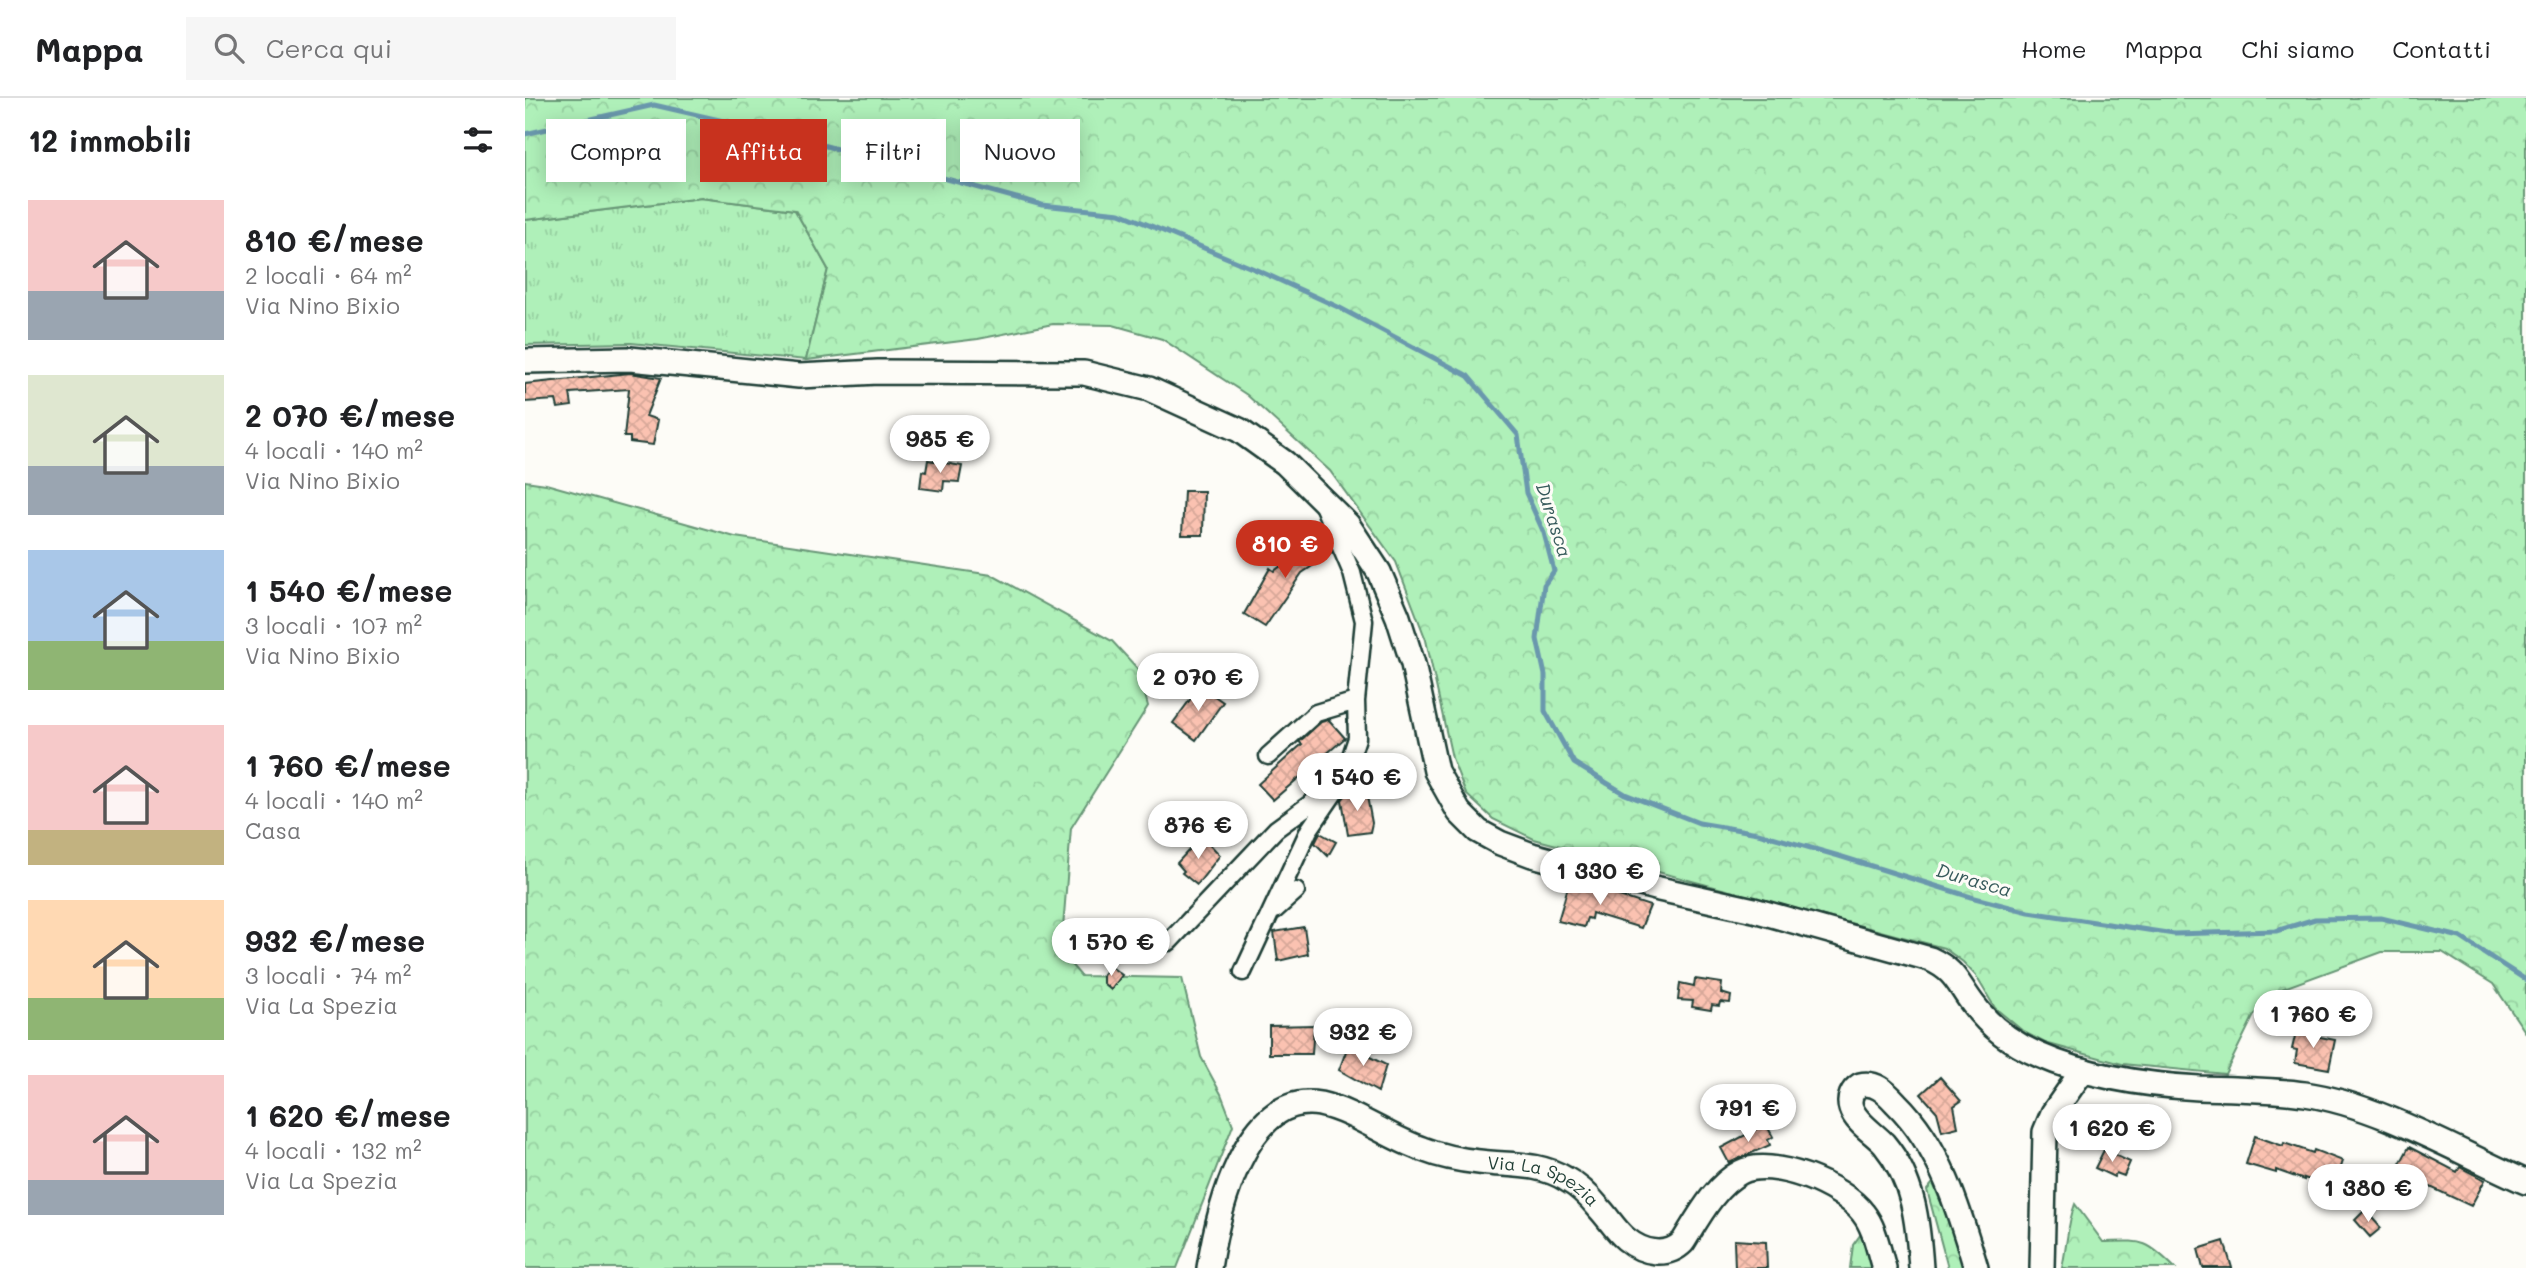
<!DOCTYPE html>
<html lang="it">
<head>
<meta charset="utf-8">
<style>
	:root { --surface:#fff; --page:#f6f6f6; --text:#202124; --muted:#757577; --line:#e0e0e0; --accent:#c8321e }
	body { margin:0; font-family:Mali,sans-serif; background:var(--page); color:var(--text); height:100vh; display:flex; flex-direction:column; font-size:26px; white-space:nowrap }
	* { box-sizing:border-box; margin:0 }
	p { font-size:23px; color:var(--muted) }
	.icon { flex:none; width:38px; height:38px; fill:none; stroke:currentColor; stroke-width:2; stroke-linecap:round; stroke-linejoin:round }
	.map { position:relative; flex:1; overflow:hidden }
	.panel { display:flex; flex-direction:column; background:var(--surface); width:525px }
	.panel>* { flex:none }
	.banner { position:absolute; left:21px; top:21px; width:665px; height:63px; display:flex; gap:14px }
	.price { position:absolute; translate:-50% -60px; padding:0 16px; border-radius:24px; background:#fff; color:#222; font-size:23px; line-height:46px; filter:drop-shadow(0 2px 4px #0008) }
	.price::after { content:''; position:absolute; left:50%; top:42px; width:21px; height:16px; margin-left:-10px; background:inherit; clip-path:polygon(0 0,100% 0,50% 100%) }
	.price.on { background:var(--accent); color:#fff }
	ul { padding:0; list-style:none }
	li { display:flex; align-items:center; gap:21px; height:175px; padding:0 28px }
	li span { display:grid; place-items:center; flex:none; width:196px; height:140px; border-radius:0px; color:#555 }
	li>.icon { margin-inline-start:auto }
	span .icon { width:84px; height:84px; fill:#fffc; stroke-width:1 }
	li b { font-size:30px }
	h2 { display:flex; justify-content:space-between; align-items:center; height:84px; padding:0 28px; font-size:30px }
	.pill { padding:0 24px; border-radius:0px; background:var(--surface); box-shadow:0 4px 18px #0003; font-size:24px; line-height:63px }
	.pill.on { background:var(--accent); color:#fff }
	header { display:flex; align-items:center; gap:42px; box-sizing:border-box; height:98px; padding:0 35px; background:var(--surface); border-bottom:2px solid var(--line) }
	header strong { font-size:33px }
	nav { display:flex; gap:38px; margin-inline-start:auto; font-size:24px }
	.search { width:490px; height:63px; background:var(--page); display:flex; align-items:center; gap:18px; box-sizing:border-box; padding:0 24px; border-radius:0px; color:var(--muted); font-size:26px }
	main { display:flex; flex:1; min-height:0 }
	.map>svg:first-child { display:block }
</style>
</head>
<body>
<header>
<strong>Mappa</strong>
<div class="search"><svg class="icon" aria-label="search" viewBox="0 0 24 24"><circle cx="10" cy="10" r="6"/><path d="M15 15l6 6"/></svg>Cerca qui</div>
<nav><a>Home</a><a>Mappa</a><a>Chi siamo</a><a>Contatti</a></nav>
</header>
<main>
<section class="panel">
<h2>12 immobili<svg class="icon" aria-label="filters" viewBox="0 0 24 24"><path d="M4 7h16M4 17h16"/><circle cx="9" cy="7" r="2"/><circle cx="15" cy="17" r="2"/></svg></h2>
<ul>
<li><span style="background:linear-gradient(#f6c9c9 65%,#9aa5b1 0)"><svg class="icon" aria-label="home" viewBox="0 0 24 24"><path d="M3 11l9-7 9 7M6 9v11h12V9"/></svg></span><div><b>810 €/mese</b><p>2 locali · 64 m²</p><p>Via Nino Bixio</p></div></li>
<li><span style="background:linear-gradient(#dfe7d0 65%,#9aa5b1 0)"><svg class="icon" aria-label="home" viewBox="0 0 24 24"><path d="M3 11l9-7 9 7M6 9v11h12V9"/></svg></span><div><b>2 070 €/mese</b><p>4 locali · 140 m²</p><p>Via Nino Bixio</p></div></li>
<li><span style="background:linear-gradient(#a9c7e8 65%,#8fb573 0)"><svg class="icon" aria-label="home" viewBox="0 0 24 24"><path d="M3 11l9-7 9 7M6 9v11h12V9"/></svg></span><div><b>1 540 €/mese</b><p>3 locali · 107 m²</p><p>Via Nino Bixio</p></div></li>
<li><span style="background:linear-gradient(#f6c9c9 75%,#c2b280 0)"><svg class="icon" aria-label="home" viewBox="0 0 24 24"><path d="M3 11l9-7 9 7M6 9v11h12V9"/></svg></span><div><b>1 760 €/mese</b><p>4 locali · 140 m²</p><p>Casa</p></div></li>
<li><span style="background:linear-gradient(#ffd9b3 70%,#8fb573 0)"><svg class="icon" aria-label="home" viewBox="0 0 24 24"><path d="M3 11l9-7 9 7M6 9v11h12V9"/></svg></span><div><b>932 €/mese</b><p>3 locali · 74 m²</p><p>Via La Spezia</p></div></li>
<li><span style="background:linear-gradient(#f6c9c9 75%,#9aa5b1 0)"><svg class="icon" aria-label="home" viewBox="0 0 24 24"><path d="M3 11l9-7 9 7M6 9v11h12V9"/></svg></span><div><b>1 620 €/mese</b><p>4 locali · 132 m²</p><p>Via La Spezia</p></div></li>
</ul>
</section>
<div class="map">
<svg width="2001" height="1170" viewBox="0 0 2001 1170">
	<defs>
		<pattern id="grass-tufts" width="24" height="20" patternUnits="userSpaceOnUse" patternTransform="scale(1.75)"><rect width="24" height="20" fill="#aff0b9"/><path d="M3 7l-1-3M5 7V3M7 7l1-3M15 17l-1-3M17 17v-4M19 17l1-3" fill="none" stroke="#96cfa0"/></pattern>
		<pattern id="forest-crowns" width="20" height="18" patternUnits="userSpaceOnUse" patternTransform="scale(1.75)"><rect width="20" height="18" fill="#aff0b9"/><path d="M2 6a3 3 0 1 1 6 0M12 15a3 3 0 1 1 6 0" fill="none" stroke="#96cfa0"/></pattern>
		<pattern id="building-cross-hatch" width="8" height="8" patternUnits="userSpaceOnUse" patternTransform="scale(1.75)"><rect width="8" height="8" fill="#fbc2b1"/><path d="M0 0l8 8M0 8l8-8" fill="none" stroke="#d7a899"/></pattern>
	</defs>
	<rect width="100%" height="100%" fill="#fdfcf7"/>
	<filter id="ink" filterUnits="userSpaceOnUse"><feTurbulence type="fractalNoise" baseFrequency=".0143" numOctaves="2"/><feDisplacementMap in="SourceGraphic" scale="14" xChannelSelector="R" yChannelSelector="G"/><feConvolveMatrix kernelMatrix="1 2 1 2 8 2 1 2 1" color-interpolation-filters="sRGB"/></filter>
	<g filter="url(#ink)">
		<path fill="url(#grass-tufts)" stroke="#679676" stroke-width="2" d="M176,100L270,112L303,171L281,262L106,245L0,247V122Z"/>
		<path fill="url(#forest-crowns)" stroke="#679676" stroke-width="2" d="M0,0H2001V935L1968,886L1917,854H1857L1756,891L1729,917L1700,976L1597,966L1520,945L1499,934L1470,910L1451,878L1438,864L1419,850L1009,741L968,721L941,696L927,660L901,542L871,464L805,373L722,297L637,241L588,227L528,226L453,241L281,262L303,171L270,112L176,100L0,122Z
			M0,383L21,386L210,439L467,477L587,543L613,571L623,608L546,730L536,855L556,878L657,880L676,959L696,996L708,1027L652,1170H0Z
			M1408,1085L1443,1170H1423L1402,1092Z
			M1550,1106L1578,1144C1617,1143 1620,1140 1650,1170H1537C1542,1148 1542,1127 1550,1106Z
			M1336,1136L1348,1170H1325L1328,1147Z"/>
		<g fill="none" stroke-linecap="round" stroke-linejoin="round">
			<path stroke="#6b98ad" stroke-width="5" d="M0,36L129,7L268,39L517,107L595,115L734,173L813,209L943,278L993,337L1001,395L1019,435L1029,473L1019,487L1012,541L1020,577V613L1049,665L1100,696L1174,725L1233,735L1314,758L1446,799L1504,814L1649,836L1751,833L1790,821L1856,820L1935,839L2001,882"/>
		</g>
		<path fill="url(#building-cross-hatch)" stroke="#1f3d34" stroke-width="2" d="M105,275L136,280L121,318L133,322L128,347L105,344V339H99L104,291L45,295L47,308L33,310L31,302L0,304V286Z
			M403,362L437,368L434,384L419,383L418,393L395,390L397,373L401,374Z
			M659,393H679L678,437H657Z
			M796,434L807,455L777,475L740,529L719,516L745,470L749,473L781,450L778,447Z
			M675,588L698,604L671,642L648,625Z
			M804,622L820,640L748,702L733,686L777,646L774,644L796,624Z
			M841,693L847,725L845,734L823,737L817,702L821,697Z
			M795,735L811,744L803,758L790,745Z
			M677,738L695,757L672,787L657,775L659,773L652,765Z
			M1045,782L1125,808L1116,830L1067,815L1066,821L1062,820L1059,829L1033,823Z
			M779,829L783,856L753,863L749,834Z
			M585,868L597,877L586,892L578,885V876Z
			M1170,881L1197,885L1196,895L1206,898L1205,905L1195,904L1194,908L1187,907L1186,912L1167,909L1168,903L1153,902L1155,885L1169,888Z
			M789,927L787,956H744V928Z
			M1771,934L1810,942L1804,971L1770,965L1772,952L1767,951Z
			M823,948L861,967L853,994L814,972Z
			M1415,979L1436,1003L1429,1008L1433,1029L1417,1033L1412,1014L1396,996Z
			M1241,1026L1248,1039L1243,1042L1245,1047L1204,1065L1196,1050Z
			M1730,1038L1758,1048L1759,1045L1788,1055L1789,1052L1818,1063L1809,1090L1779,1080V1082L1751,1072V1075L1721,1066Z
			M1884,1049L1932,1074L1935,1069L1960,1082L1946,1108L1871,1073Z
			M1579,1052L1605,1064L1599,1078L1591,1075L1589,1079L1570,1070Z
			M1840,1112L1856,1130L1845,1139L1830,1122Z
			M1209,1142L1241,1144L1242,1170H1210Z
			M1699,1143L1707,1170H1678L1673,1151Z"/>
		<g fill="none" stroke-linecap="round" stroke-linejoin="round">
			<g stroke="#1f3d34" stroke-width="21">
				<path id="street" d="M743,658L791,615L831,603
					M750,812L771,793
					M644,844L751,731L807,690
					M718,874L784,732L818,682L832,640L831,603L839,523L827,475L798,407"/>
			</g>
			<g stroke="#1f3d34" stroke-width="28">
				<g id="secondary">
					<path d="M0,263L105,261L274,278L353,274L559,275L624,291L714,332L760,365L823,427L854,474L873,519L888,566L911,673L934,714L953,733L975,745L1007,757L1134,791L1229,812L1405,861C1431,873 1432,885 1448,906C1465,929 1488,946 1514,957C1564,979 1620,987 1674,990C1709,991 1745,991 1780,996C1854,1007 1933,1054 2001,1084"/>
					<path id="s1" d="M684,1170C692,1118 720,992 795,1006C831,1014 862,1039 897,1051C915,1058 934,1062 954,1064C985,1068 1013,1064 1041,1081C1054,1088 1064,1098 1073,1109C1083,1119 1090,1132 1101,1141C1118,1155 1142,1160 1158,1144C1173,1120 1190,1087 1216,1074C1247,1058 1318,1088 1338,1115C1350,1130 1353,1151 1359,1170"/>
					<path d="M1396,1170C1393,1125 1389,1082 1359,1046C1349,1035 1331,1025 1326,1010C1323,1001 1327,992 1335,987C1350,983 1361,994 1371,1005C1415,1048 1434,1112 1451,1170"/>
					<path d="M1517,1170L1520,1034L1528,1015L1558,972"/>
				</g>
			</g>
			<use href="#street" stroke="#fdfcf7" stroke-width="16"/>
			<use href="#secondary" stroke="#fdfcf7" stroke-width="23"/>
		</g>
	</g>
	<g text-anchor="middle" stroke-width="6" stroke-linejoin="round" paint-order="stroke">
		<g font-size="18" fill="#1f3d34" stroke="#fdfcf7">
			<text dy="6" stroke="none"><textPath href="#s1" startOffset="457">Via La Spezia</textPath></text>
		</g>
		<g font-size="19" font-style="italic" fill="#385b5c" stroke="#fdfcf7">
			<text transform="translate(1029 422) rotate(72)" y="7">Durasca</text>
			<text transform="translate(1449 782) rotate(16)" y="7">Durasca</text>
		</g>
	</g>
</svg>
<b class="price" style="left:415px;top:377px">985 €</b>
<b class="price on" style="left:760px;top:482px">810 €</b>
<b class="price" style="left:673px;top:615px">2 070 €</b>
<b class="price" style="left:832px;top:715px">1 540 €</b>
<b class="price" style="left:673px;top:763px">876 €</b>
<b class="price" style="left:1075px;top:809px">1 330 €</b>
<b class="price" style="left:586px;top:880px">1 570 €</b>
<b class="price" style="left:1788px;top:952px">1 760 €</b>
<b class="price" style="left:838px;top:970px">932 €</b>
<b class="price" style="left:1223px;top:1046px">791 €</b>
<b class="price" style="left:1587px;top:1066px">1 620 €</b>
<b class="price" style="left:1843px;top:1126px">1 380 €</b>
<div class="banner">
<a class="pill">Compra</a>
<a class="pill on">Affitta</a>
<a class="pill">Filtri</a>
<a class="pill">Nuovo</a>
</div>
</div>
</main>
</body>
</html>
